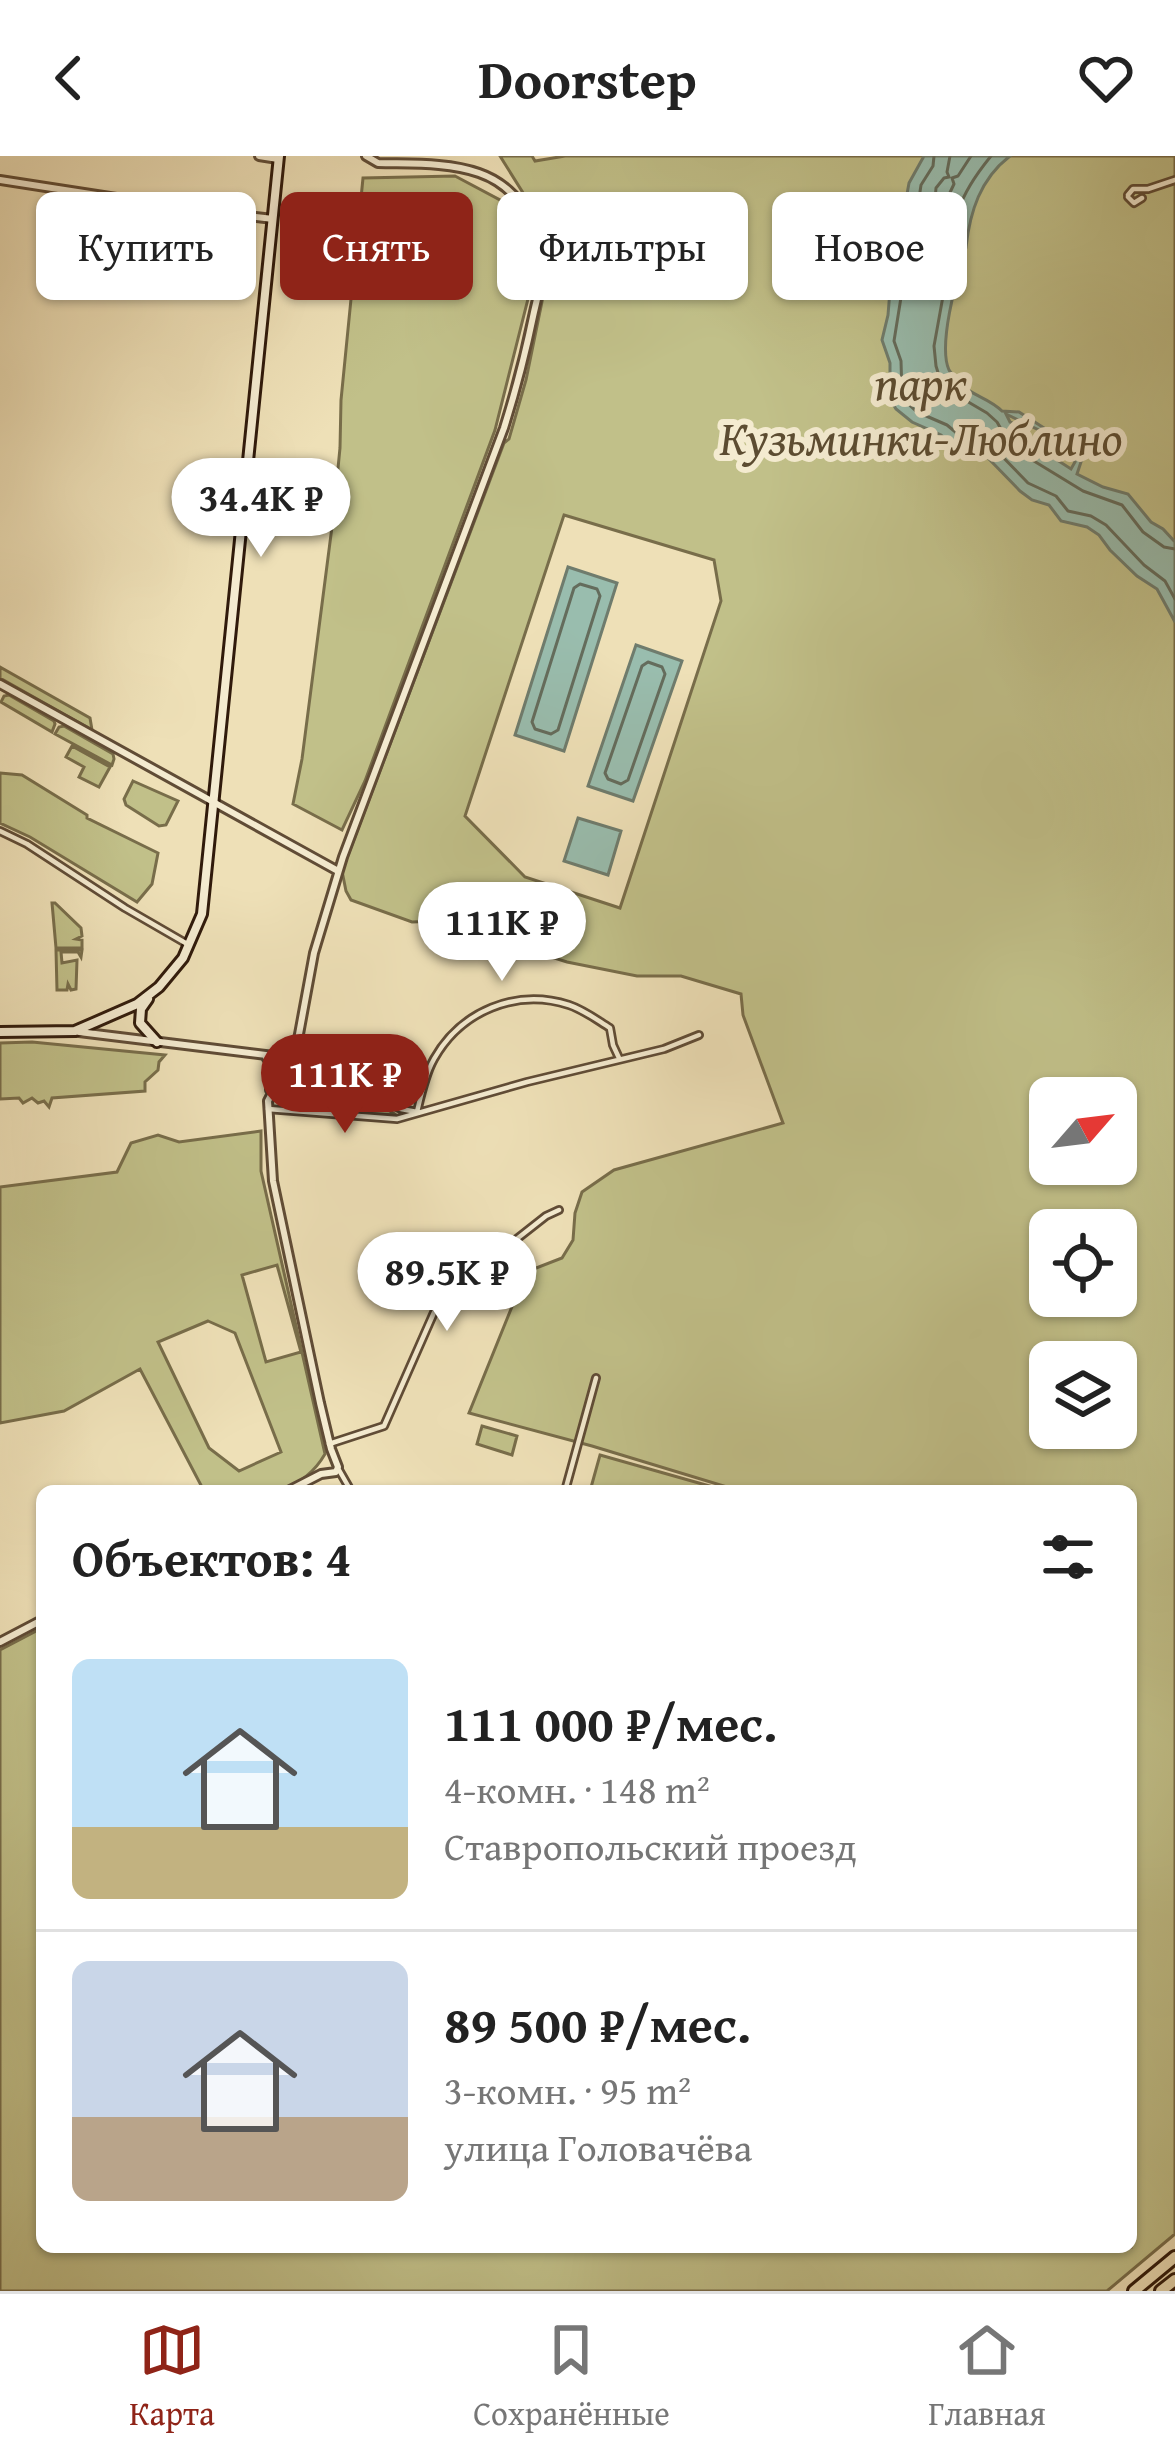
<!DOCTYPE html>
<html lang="ru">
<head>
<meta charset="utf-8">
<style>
	:root { --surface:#fff; --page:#f6f6f6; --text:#222; --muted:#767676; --line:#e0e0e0; --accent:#8f2418 }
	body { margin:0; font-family:"Gentium Book Plus",serif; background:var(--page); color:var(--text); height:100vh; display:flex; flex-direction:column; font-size:45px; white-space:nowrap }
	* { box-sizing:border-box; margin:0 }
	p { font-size:39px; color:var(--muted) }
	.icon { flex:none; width:66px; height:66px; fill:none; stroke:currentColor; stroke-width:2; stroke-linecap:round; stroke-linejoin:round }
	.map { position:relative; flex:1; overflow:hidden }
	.side { position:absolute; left:36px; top:1329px; width:1101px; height:768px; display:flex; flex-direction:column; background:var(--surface); border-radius:18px; box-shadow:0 3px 9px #0004 }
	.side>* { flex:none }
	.guide { position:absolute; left:36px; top:36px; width:1104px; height:108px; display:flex; gap:24px }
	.needle { width:78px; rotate:62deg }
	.controls { position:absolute; left:1029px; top:921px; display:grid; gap:24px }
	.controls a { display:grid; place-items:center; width:108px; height:108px; border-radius:18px; background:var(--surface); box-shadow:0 3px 9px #0004; font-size:60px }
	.price { position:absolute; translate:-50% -102px; padding:0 27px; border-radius:42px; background:#fff; color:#222; font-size:39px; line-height:78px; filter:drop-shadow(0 3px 6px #0008) }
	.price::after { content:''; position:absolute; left:50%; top:72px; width:36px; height:27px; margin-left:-18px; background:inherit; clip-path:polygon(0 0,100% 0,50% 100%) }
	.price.on { background:var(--accent); color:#fff }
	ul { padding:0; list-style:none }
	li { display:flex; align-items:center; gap:36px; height:300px; padding:0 36px }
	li+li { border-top:3px solid var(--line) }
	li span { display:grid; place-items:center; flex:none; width:336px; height:240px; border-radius:18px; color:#555 }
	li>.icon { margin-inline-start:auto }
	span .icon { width:144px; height:144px; fill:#fffc; stroke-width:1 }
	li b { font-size:51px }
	h2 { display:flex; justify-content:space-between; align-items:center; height:144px; padding:0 36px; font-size:51px }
	.pill { padding:0 42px; border-radius:18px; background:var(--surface); box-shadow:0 3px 9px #0004; font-size:42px; line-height:108px }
	.pill.on { background:var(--accent); color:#fff }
	header { display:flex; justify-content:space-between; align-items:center; height:156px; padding:0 36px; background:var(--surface); font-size:54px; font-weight:800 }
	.tab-bar { display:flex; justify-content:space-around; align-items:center; height:168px; border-top:3px solid var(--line); background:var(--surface); font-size:33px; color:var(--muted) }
	.tab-bar a { display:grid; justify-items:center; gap:6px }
	.tab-bar .on { color:var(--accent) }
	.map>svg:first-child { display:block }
</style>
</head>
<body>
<header><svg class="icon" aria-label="back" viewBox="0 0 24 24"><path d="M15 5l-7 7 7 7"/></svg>Doorstep<svg class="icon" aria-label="heart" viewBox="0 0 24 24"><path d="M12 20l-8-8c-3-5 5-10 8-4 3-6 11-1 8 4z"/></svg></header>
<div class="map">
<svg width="1175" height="2135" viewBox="0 0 1175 2135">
	<rect width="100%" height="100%" fill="#eee0b7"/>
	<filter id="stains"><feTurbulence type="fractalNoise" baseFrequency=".00167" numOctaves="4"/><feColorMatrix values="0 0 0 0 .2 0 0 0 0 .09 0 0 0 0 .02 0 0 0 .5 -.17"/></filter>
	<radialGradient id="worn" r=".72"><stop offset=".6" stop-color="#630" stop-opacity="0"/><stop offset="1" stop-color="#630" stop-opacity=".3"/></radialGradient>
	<path fill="#c1c089" stroke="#786d4a" stroke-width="3" fill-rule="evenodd" d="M500,0H532L535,5L565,0H1175V2078L1107,2135H0V1494L42,1472V2091H1131V1335H740L592,1290L469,1257L526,1116L562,1102L573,1084L575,1057L582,1036L614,1014L783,967L743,859L741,838L681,820H637L567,806L438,765L412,766L351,744L346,735L342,715L504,287L509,283L526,224L546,126L548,96L535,56ZM564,359L714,404L721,445L620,752L525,721L465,660ZM1050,942H1116V1008H1050ZM1050,1074H1116V1140H1050ZM1050,1206H1116V1272H1050Z
		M455,20L519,54L534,119L495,274L365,625L342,674L293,648L302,603L333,363L340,292L341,244L363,22Z
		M0,511L90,562L92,574L0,522Z
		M9,539L54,565L55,568L52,576L1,546L4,540Z
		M64,570L113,598L114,603L112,609L55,578L59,571Z
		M72,590L110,611L99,631L79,621L84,611L66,601Z
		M0,617L22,619L87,659V662L158,697L152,728L137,746L30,681L0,667Z
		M133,625L178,645L166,669L159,670L126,649L124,643Z
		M52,747H55L81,772L82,780L76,783L82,784V792H56Z
		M56,794H82L81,801L78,796H61L62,807L77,804L76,833L71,834L68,828L67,834H57Z
		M32,886L165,899L159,906L158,914L145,926V935L52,942L49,951L44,945L38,947L32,942L23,947L19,942L0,943V887Z
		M365,943L376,946L396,959L281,953L286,944L328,951Z
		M261,975V1015L325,1298C297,1346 253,1335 204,1335L140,1213L64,1255L0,1267V1031L117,1016L131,987L158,979L179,986ZM277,1109L301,1196L266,1206L242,1119ZM208,1165L235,1177L281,1296L239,1315L209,1292L158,1186Z
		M482,1270L517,1280L512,1299L477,1288Z
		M600,1299L727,1335H590Z"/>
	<path fill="#99bdae" stroke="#6f7c6d" stroke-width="3" fill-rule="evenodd" d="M924,0H1010C980,23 970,56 966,91L961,90L958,94L959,98L965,99C956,123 938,190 949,214C950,216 960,227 961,229C974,240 990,243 1002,255L1019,256L1055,279L1059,289L1067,296L1082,303L1077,318L1103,331L1128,338L1151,366L1163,373L1175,386V466L1157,433L1137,420L1110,394L1099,379L1087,371L1061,365L1049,349L1032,344L1020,335L988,302L949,287L941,279L912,266L896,253L890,243V207L882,184L888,159L891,122L896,117L894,111L909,27ZM1006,258L1053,281L1075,306L1071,313L1017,278L1015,268L1010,266Z
		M568,411L617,427L564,595L515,579Z
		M636,489L682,505L633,645L588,630Z
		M578,662L621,675L608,719L564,705Z"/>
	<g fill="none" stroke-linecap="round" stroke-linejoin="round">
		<path stroke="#646c5c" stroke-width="3" d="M934,0L933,10L921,29L908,118L903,129L894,185L901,205L902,239L906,246L917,256L947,269L959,279L994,292L1028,327L1056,340L1068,355L1091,360L1106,369L1144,409L1165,425L1175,443
			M950,0L947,16L949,21L944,22L936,32L935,44L939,49L946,45L954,28L952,22L958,20L971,0
			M991,0C978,16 965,34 959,53C954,71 955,74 946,91L949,107L934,190L936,210L940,223L953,237L987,257L997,266L1009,287L1029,302L1083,335L1122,349L1143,376L1164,391L1175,393
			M580,428L597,433L600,440L558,574L551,578L535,573L532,566L574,432Z
			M648,506L662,511L665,518L628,624L621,628L608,623L605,617L642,510Z"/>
		<g stroke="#604c36" stroke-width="10">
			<path id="minor" d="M1128,39L1133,33H1148L1175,24
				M1128,41L1134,47L1142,42
				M0,675L27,688L125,752L189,789
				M272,938L324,947L371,938L401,953L417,956
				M268,953L397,963L527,926L664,893L699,879
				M417,956C421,939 425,919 434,903C461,855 516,832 569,849C584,854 597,864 610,872L613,889L619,902
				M329,1288L384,1270L447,1127L483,1144L509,1089L546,1060L559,1054
				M339,1314L351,1335
				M565,1335L596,1222"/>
		</g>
		<g stroke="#604c36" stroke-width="12">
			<path id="tertiary" d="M259,0L278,3
				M0,24L181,52L273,63
				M0,528L338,715
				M79,876L290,902
				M266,901L271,908L270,934
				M288,1335L321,1318L336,1316L338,1311L331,1293L320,1247L273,1025L268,945L297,889L314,797L343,701L504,272C516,234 526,195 534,156C538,138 544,119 542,101C539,64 514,29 479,17C448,6 410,8 378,7L366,0
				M0,1486L42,1464"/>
		</g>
		<g stroke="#301a0b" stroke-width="14">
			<path id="secondary" d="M148,843L141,853L140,867L157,886
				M0,876L75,875L137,848L159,831L183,802L202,758L279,0"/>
		</g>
		<g stroke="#301a0b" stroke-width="16">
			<path id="trunk" d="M1134,2135L1175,2101
				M1161,2135L1175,2124"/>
		</g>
		<use href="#minor" stroke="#f4ebd0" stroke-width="4.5"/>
		<use href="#tertiary" stroke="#f4ebd0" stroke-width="6"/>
		<use href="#secondary" stroke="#f4ebd0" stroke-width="8"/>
		<use href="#trunk" stroke="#eee0b7" stroke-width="10"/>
	</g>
	<g text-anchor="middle" stroke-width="12" stroke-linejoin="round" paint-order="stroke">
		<g font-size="48" font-style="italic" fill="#5c4c31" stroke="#f4ebd0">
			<text x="921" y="244">парк<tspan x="921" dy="55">Кузьминки-Люблино</tspan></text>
		</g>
	</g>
	<rect width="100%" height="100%" filter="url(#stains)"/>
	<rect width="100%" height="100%" fill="url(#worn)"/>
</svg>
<div class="controls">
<a><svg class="needle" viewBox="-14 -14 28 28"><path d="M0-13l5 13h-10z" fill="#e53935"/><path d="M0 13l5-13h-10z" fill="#767676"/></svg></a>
<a><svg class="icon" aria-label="locate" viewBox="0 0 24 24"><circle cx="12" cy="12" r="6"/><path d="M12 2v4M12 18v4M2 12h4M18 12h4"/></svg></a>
<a><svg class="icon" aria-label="layers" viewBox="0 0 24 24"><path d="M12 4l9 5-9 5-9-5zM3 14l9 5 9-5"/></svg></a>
</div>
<b class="price" style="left:261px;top:404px">34.4K ₽</b>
<b class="price" style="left:502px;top:828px">111K ₽</b>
<b class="price on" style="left:345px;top:980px">111K ₽</b>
<b class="price" style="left:447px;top:1178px">89.5K ₽</b>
<div class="guide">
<a class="pill">Купить</a>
<a class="pill on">Снять</a>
<a class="pill">Фильтры</a>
<a class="pill">Новое</a>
</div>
<section class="side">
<h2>Объектов: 4<svg class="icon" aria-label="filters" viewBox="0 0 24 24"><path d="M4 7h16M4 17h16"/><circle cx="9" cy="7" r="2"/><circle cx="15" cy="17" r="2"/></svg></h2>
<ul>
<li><span style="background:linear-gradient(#bfe0f5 70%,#c2b280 0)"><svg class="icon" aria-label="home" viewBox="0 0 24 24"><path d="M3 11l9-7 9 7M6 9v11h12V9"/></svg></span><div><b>111 000 ₽/мес.</b><p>4-комн. · 148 m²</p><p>Ставропольский проезд</p></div></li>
<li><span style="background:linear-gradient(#c9d6e8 65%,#b9a48a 0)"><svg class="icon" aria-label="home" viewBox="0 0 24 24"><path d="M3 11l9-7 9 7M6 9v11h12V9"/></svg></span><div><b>89 500 ₽/мес.</b><p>3-комн. · 95 m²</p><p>улица Головачёва</p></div></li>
</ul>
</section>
</div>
<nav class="tab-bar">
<a class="on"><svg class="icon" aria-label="map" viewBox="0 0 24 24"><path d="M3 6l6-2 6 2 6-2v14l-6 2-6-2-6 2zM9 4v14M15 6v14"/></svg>Карта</a>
<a><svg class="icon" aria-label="saved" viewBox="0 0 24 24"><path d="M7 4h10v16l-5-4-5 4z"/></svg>Сохранённые</a>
<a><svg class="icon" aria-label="home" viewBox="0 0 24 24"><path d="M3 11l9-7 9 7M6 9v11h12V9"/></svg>Главная</a>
</nav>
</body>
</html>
